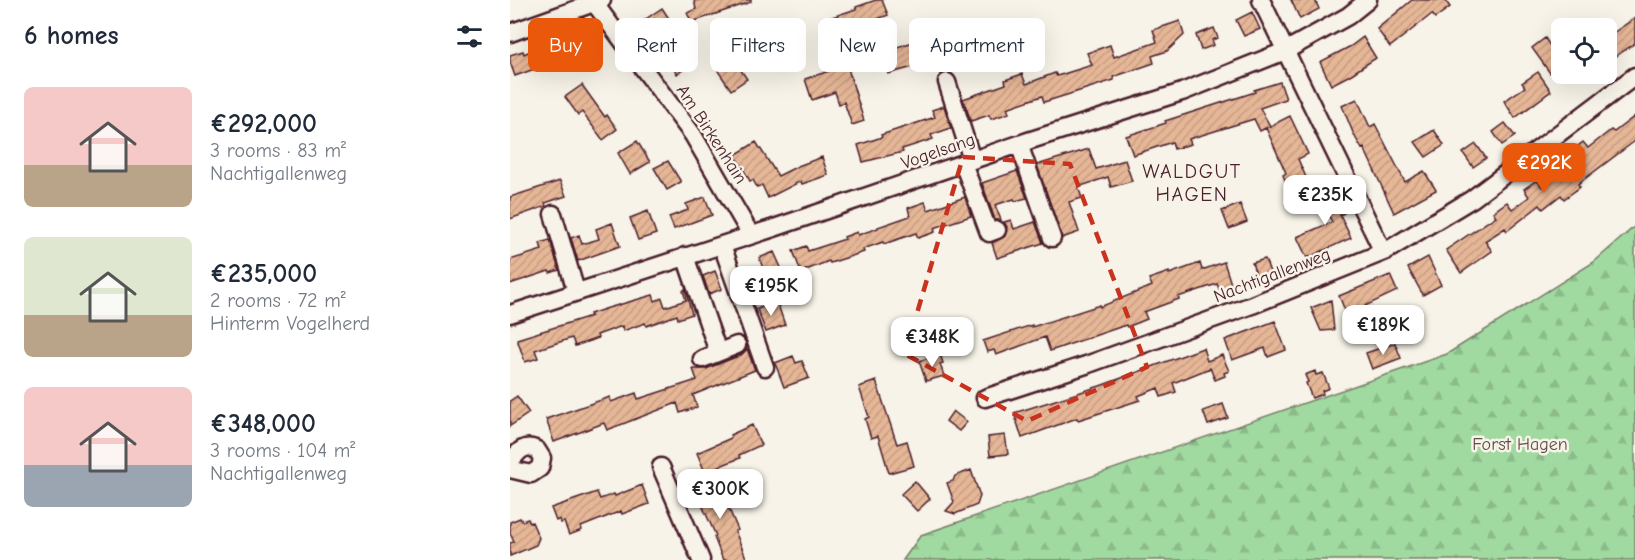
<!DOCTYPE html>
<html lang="en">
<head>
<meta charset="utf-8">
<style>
	:root { --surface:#fff; --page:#f2f2f3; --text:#1f2937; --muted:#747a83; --accent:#ea580c }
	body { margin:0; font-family:"Comic Neue",sans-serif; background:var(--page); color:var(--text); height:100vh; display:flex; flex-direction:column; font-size:22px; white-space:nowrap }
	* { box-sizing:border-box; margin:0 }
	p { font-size:20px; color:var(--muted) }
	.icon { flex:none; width:33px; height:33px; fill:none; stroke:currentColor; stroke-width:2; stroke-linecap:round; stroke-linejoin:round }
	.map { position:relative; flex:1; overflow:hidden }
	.drawer { display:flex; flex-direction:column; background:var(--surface); width:510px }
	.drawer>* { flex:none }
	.top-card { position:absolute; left:18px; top:18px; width:570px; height:54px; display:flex; gap:12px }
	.tools { position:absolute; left:1041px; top:18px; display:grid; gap:12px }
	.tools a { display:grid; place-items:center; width:66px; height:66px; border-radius:9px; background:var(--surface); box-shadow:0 6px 24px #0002; font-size:30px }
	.price { position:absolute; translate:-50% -51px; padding:0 14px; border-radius:12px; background:#fff; color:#222; font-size:20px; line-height:39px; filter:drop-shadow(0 2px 3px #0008) }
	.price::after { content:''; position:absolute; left:50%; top:36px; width:18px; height:14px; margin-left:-9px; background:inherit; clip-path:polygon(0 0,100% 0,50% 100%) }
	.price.current { background:var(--accent); color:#fff }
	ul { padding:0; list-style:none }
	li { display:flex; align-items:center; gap:18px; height:150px; padding:0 24px }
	li span { display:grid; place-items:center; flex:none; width:168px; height:120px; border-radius:9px; color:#555 }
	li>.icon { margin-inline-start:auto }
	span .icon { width:72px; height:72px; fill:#fffc; stroke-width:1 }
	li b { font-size:26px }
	h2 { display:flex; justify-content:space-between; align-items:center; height:72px; padding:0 24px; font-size:26px }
	.chip { padding:0 21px; border-radius:9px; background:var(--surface); box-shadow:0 6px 24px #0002; font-size:21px; line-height:54px }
	.chip.current { background:var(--accent); color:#fff }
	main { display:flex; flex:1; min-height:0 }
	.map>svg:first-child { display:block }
</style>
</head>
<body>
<main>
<section class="drawer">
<h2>6 homes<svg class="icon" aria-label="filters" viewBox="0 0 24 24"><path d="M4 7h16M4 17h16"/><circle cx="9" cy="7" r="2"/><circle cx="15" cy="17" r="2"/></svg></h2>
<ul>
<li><span style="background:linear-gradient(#f6c9c9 65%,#b9a48a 0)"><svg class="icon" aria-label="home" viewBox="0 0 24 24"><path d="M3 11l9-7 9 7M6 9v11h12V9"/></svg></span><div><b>€292,000</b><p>3 rooms · 83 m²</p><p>Nachtigallenweg</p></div></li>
<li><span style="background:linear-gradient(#dfe7d0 65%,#b9a48a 0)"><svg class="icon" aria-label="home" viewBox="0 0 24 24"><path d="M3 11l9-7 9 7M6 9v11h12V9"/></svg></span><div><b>€235,000</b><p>2 rooms · 72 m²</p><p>Hinterm Vogelherd</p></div></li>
<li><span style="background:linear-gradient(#f6c9c9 65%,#9aa5b1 0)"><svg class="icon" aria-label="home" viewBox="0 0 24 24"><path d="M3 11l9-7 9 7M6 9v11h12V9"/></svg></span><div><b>€348,000</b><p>3 rooms · 104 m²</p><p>Nachtigallenweg</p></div></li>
</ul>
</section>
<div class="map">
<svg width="1125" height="560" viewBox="0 0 1125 560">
	<defs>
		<pattern id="forest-firs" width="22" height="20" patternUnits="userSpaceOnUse" patternTransform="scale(1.5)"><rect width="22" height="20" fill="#a0daa0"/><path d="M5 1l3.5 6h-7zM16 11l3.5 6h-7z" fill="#8bbb8a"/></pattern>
		<pattern id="building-hatch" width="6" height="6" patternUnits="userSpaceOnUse" patternTransform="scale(1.5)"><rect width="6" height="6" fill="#e6b797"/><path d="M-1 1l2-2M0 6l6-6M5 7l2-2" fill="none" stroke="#c79d82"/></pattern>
	</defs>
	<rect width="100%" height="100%" fill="#f7f3e8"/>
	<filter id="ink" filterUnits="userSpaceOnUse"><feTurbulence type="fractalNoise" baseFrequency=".0167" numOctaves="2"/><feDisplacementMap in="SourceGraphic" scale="12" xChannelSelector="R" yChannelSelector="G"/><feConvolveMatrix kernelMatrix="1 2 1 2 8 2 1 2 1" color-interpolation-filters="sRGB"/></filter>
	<g filter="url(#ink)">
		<path fill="url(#forest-firs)" stroke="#757c66" stroke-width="1.5" d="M1125,226V560H393L411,535L937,354L1084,262Z"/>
		<path fill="url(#building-hatch)" stroke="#4a1f2b" stroke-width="1.5" d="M184,0H241V2L182,22L177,13L186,9Z
			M366,0H372L378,15L365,20L369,32L322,48L313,20L346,9V7Z
			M781,0H805L809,9L790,19Z
			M902,0H935L940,7L925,18L922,14L880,47L867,29Z
			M152,8L168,32L164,35L183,63L167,74L145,39L131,48L125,40L139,30L133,21Z
			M742,12L750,29L734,36L726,20Z
			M1125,18V43L1096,63V24L1103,33Z
			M670,21L674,35L657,51L642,56L644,63L603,77L604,80L563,93L534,102L532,96L497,108L499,113L481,119L479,115L461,121L453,99L496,84L495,80L512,74L516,84L545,73L547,76L582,65L577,53L600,45L604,57L647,42L643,30Z
			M704,28L708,38L702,40L704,45L691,50L686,35Z
			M68,29L81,55L65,63L60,53L30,67L5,76L0,62V55L13,51L14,54Z
			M446,33L454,57L436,63L435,58L378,74L371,52L429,34L430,38Z
			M853,37L866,58L840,75L821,85L810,62L841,46Z
			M1035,38L1042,49L1052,42V65L1040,73L1022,48Z
			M224,60L237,79L221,90L208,71Z
			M337,65L354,121L342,125L334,102L329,104L325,92L302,100L295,79Z
			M1028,72L1041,91L1005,118L994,101L1015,87L1012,83Z
			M770,82L776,99L750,108L760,126L750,131L744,119L679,139L681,144L664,149L662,142L623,155L616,136L656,123L655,121L745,92L744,90Z
			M72,85L95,117L97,115L107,129L93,140L72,112L68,115L55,97Z
			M847,99L860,127L865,124L895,182L914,171L926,190L884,213L854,148L852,149L844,135L832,106Z
			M434,106L441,128L421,135L423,139L392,149L393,152L353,162L348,145L372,137L371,135L425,117L422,110Z
			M780,116L798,154L788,159L799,184L780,192L773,175L776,173L756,128Z
			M1125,116V141L1068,184L1070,187L1054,199L1051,195L1033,209L1030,205L997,231L995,228L975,241L982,251L951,273L936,250L986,216L983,212L997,202L1002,209L1019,197L1014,189L1027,180L1032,187L1064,162L1058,154L1073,142L1078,148L1101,130L1104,132Z
			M995,123L1005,136L992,145L983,132Z
			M924,130L934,145L916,157L905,142Z
			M127,141L140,162L120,174L108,153Z
			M246,142L268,176L288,166L312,157L318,175L292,184L291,181L258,198L252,185L247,187L243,180L240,181L225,155Z
			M966,144L976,158L963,167L953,153Z
			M579,149L586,169L615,160L622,181L601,187L598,177L568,187L572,198L559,202L569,232L552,238L527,165Z
			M158,161L171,182L157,190L144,168Z
			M507,171L517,198L505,201L504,199L485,205L491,220H485L472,183Z
			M50,181L56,196L35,203L36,206L0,219V197Z
			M816,187L823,200L826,198L834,213L830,215L841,238L797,258L787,237L822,222L813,205L804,210L797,198Z
			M195,197L202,215L164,229L159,217L178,210L176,204Z
			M455,197L461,216L424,228L425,232L408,238L406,233L374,244L373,242L353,249L354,252L320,263L319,261L291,272L283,251L296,246L298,251L335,239L334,237L347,232L348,235L368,228V227L400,216L398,208L415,202L418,210Z
			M730,204L737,222L719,229L712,211Z
			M138,211L146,234L128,240L120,218Z
			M501,220L504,229L525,222L533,243L487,258L482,243L495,236L497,227L494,222Z
			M102,223L110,246L68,261L61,238L69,235L72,244L89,239L86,229Z
			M40,240L49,270L40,273L39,271L0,284V260L32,250L30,243Z
			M264,252L273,272L257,278L249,258Z
			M918,257L931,285L913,295L898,268Z
			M755,259L760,272L747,277L742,263Z
			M714,262L722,287L710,291L707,284L668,297L669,299L634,312L637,319L617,327L616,325L540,351L535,337L486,355L484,350L477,352L473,341L522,325V327L590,305V307L642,286L639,279L659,272V274L690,263L692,270Z
			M205,271L212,289L199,294L193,276Z
			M880,275L887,291L855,306L858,312L839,320L829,296Z
			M175,289L182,314L168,319L167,315L136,326L135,323L113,331L112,326L87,335L88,338L65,346L62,338L25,350L28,358L15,362L7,339L81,316L80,314L98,308L143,295L145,301L152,298L155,307L176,300L173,291Z
			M821,300L824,330L811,331L801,308Z
			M267,302L275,325L256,332L247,309Z
			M765,321L776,350L758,357L755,348L722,360L715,340Z
			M885,343L891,358L862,369L856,353Z
			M693,348L697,361L712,355L719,371L714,373L715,376L705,380L700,368L663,383L666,392L651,397L648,388L628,396L630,400L568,420L567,418L512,438L504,413L590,386Z
			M237,349L245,370L183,395L187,407L170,413L167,403L97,430L94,423L44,442L36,419L100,397L101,402L126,393L128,399L187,380L183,369H196L231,355Z
			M430,354L433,363L430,364L434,376L416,381L409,361Z
			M283,356L286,363L292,361L299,378L274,387L265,363Z
			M805,371L806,375L813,373L819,388L812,391L813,394L802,398L796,383L798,382L795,375Z
			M366,381L387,444L397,441L404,466L379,473L368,436L361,438L355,419L359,417L349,387Z
			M7,396L19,413L0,426V401Z
			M713,404L718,418L698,425L693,411Z
			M443,411L457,422L449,431L436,421Z
			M242,425L251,445L229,455L230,458L195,472L187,453L221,438L220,435Z
			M495,435L498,454L480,456L478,437Z
			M461,470L470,496L467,505L445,514L436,511L444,502L437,483L443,481L445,476Z
			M201,475L210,496L213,495L228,530L225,531L237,560H213L204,537L206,536L182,483Z
			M405,481L420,499L407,511L391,494Z
			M132,485L139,504L112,514L111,511L71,527L72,530L59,535L54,522L51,523L50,519L46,521L41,508L87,492L90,499L104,494L105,496Z
			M10,518L12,521L18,519L20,523L22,522L29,538L26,545L0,556V543L4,542L0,533V522Z"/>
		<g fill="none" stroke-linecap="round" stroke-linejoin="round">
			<g stroke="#4a1f2b" stroke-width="21">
				<path id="minor" d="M82,0L183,135L241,235
					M751,0L873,252
					M0,33L92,0
					M437,82L462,160
					M509,144L542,238
					M453,163L479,233L487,230
					M43,214L66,291
					M212,245L255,367
					M175,256L208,352
					M0,314L264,228L521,140L672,92L775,51L838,16L858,0
					M192,359L227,345
					M475,398L576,365L742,305L876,251L962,199L1125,76
					M0,462C8,452 14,443 27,450L32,458L30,468L21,474L0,469
					M151,467L191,560"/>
			</g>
			<use href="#minor" stroke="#f7f3e8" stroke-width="16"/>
		</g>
	</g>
	<path fill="none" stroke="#c8321e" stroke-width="4.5" stroke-dasharray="12 8" stroke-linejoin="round" d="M453,157L560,164L637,367L517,421L395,354Z"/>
	<g text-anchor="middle" stroke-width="5" stroke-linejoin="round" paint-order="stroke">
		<g font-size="18" fill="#4a1f2b" stroke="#f7f3e8">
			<text transform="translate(202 134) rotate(57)" y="6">Am Birkenhain</text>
			<text transform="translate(428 151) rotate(-19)" y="6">Vogelsang</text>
			<text transform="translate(762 275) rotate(-21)" y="6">Nachtigallenweg</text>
		</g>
		<g font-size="18" fill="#604e48" stroke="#f7f3e8">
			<text x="1010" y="450">Forst Hagen</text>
		</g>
		<g font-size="20" letter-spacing="1.5" fill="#4a1f2b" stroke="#f7f3e8">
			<text x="682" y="178">WALDGUT<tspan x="682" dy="23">HAGEN</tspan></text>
		</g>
	</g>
</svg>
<div class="tools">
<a><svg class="icon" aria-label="locate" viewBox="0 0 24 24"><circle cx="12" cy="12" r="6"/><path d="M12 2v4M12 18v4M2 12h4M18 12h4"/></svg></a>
</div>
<b class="price current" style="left:1034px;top:194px">€292K</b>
<b class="price" style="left:815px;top:226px">€235K</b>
<b class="price" style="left:261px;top:317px">€195K</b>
<b class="price" style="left:873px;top:356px">€189K</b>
<b class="price" style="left:422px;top:368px">€348K</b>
<b class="price" style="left:210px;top:520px">€300K</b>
<div class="top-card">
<a class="chip current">Buy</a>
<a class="chip">Rent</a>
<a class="chip">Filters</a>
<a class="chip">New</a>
<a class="chip">Apartment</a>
</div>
</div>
</main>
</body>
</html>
